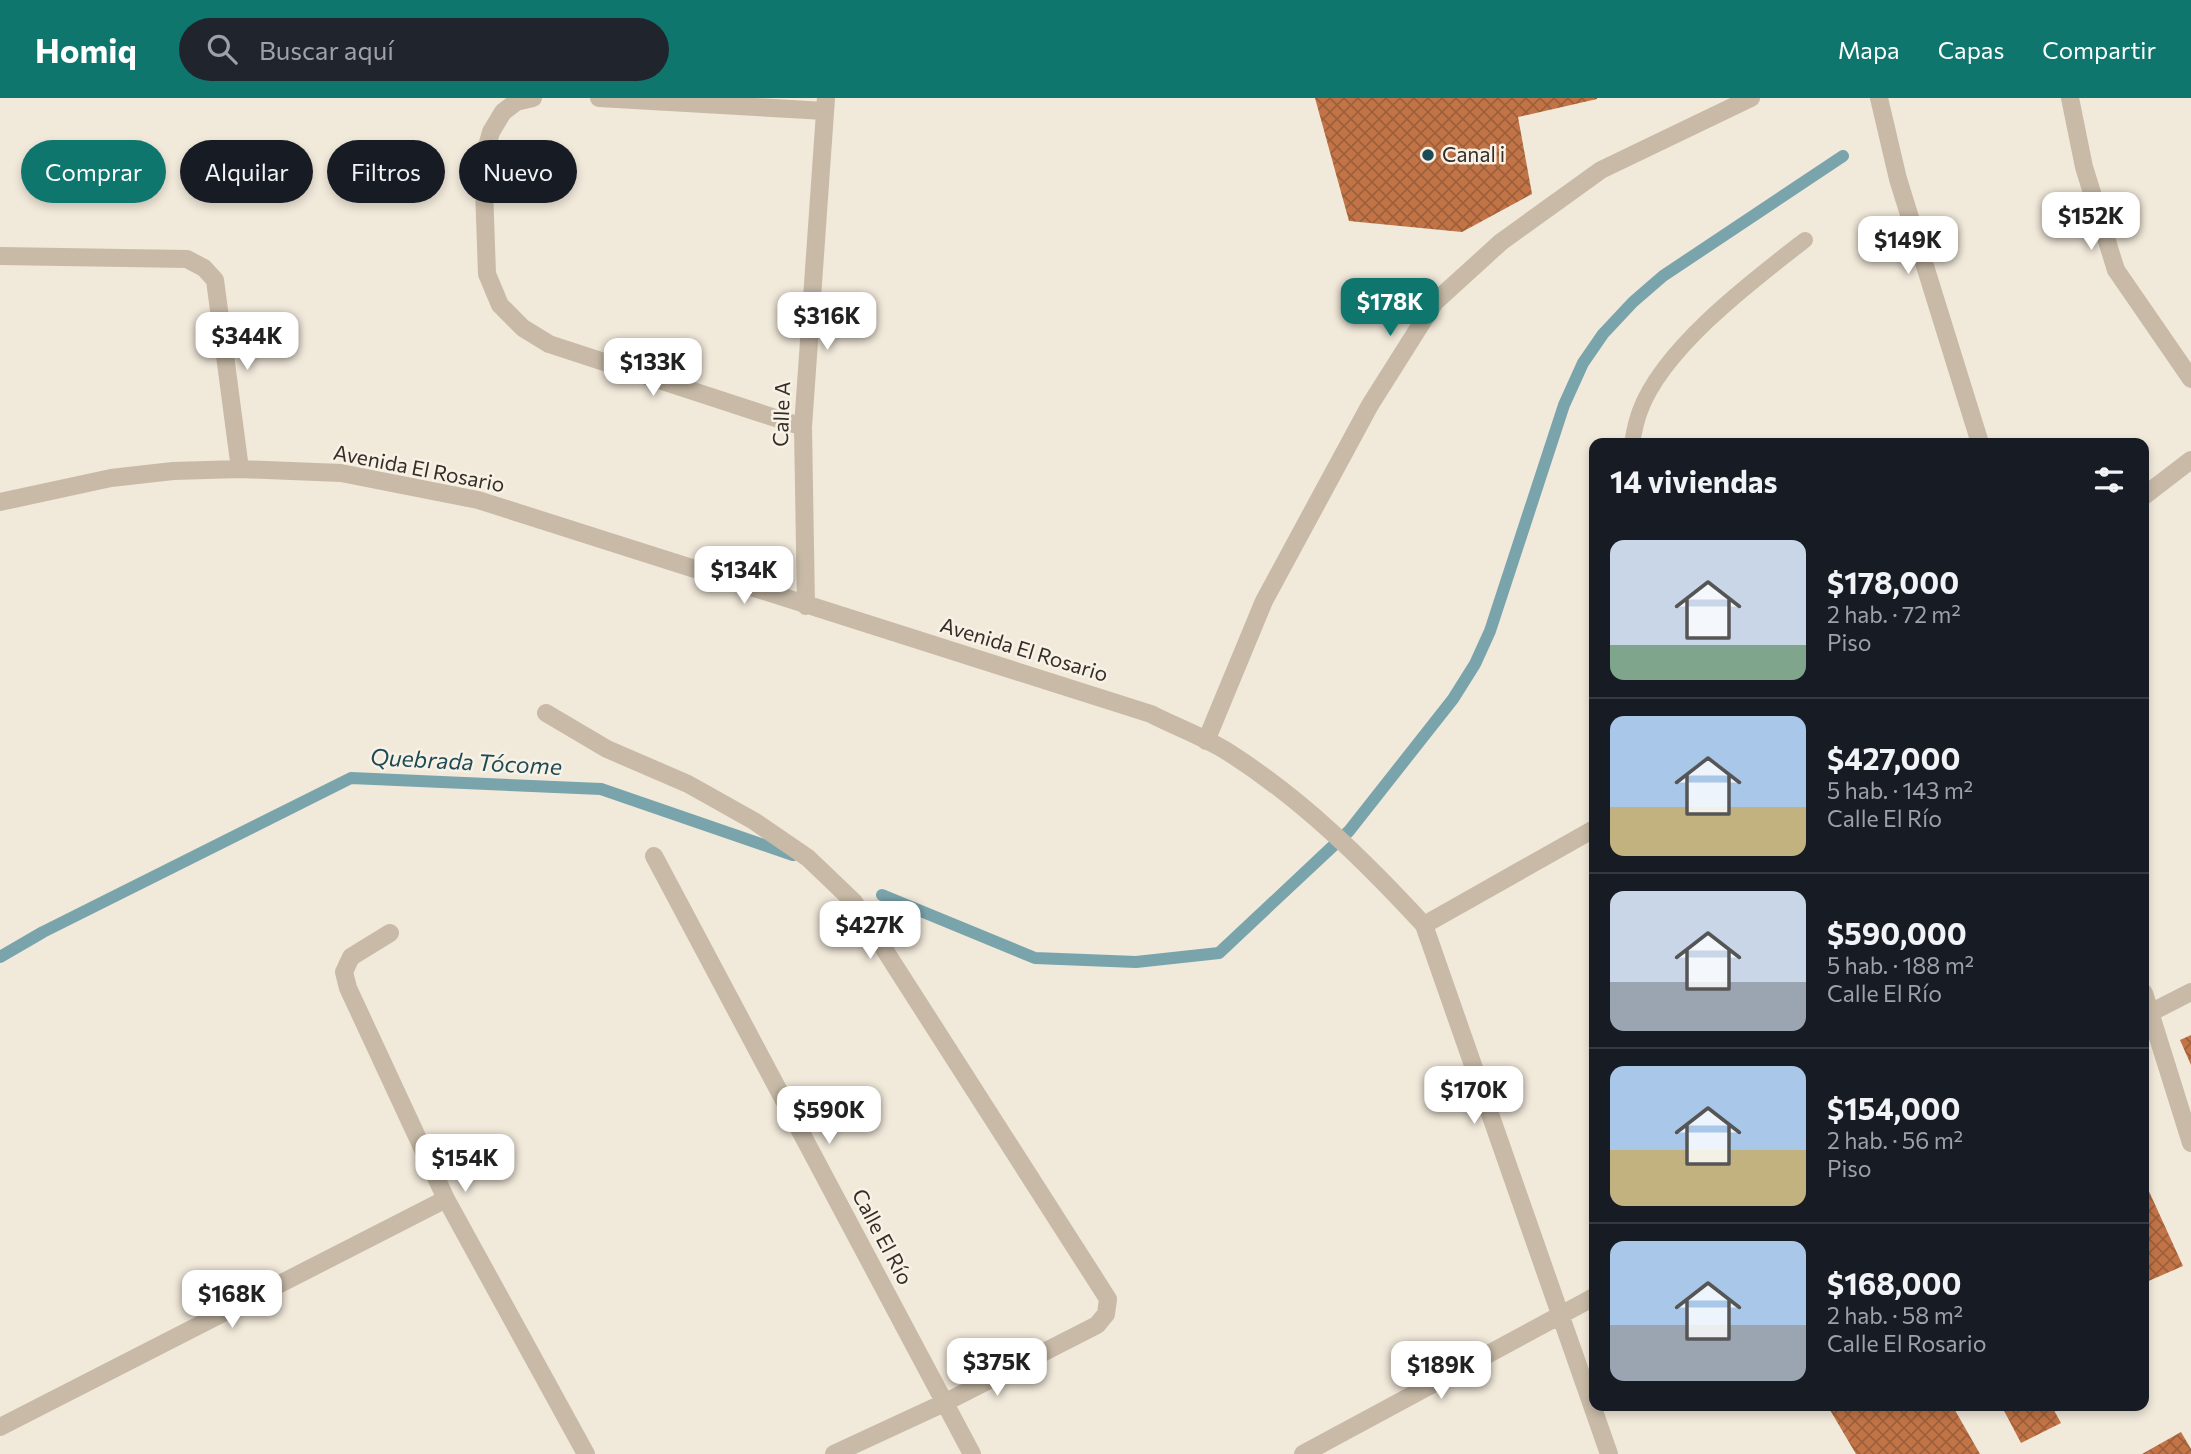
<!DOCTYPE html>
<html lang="es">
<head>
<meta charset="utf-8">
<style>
	:root { --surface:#171b24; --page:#20242c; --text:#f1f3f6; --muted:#9ea1a6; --line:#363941; --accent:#0f766e }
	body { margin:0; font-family:Commissioner,sans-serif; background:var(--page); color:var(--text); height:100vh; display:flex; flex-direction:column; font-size:26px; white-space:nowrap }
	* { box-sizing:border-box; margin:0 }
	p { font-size:23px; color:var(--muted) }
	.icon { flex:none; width:38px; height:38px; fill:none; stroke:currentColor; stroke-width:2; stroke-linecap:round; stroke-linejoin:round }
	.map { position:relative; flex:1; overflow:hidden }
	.drawer { position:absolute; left:1589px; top:340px; width:560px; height:973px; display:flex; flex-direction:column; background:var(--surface); border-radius:14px; box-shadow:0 4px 10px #0003 }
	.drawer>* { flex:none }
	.banner { position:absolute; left:21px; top:42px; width:665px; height:63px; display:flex; gap:14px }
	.price { position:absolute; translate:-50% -60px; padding:0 16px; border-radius:14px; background:#fff; color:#222; font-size:23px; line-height:46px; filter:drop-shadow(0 2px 4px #0008) }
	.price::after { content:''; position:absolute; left:50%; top:42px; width:21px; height:16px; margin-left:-10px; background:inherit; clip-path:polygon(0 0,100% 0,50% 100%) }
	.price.selected { background:var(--accent); color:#fff }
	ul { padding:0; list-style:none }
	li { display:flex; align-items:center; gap:21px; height:175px; padding:0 21px }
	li+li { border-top:2px solid var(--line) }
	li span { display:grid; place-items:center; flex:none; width:196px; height:140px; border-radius:14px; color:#555 }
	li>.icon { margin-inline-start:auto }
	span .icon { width:84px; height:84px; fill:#fffc; stroke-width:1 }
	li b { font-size:30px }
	h2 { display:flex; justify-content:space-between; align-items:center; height:84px; padding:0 21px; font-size:30px }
	.chip { padding:0 24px; border-radius:32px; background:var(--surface); box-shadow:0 4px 10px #0003; font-size:24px; line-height:63px }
	.chip.selected { background:var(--accent); color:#fff }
	header { display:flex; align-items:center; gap:42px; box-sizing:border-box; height:98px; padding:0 35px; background:var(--accent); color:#fff }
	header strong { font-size:33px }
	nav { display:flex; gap:38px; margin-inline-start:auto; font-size:24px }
	.search { width:490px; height:63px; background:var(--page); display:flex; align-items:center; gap:18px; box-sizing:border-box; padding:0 24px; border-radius:38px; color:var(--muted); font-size:26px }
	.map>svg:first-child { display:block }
</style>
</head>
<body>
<header>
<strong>Homiq</strong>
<div class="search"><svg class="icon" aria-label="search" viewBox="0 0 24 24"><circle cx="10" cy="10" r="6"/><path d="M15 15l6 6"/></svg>Buscar aquí</div>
<nav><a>Mapa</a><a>Capas</a><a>Compartir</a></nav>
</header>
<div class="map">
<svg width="2191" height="1356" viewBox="0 0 2191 1356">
	<defs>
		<pattern id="building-cross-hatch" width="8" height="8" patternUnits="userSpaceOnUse" patternTransform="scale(1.75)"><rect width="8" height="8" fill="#c27447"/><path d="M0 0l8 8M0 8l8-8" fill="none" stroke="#9e603b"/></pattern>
	</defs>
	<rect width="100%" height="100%" fill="#f1e9da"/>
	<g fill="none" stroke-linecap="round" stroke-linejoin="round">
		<path stroke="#7aa4ac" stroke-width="12" d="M882,797L1035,860L1136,864L1219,855L1349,733L1453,601L1475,566L1490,533L1564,307L1583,265L1603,236L1633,204L1663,178L1843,58
			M0,859L43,834L351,680L601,691L793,757"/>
	</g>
	<path fill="url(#building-cross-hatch)" d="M1315,0H1597V1L1518,19L1532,96L1462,134L1349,123Z
		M2191,937V967L2180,942Z
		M2147,1089L2183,1168L2144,1185V1090Z
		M1838,1307H1952L1980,1356H1856L1830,1312Z
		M2001,1307H2051L2061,1325L2021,1345Z
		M2181,1334L2191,1351V1356H2142Z"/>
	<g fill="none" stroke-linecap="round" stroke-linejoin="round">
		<path stroke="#c8baa7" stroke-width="16" d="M1632,345C1634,334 1636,323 1640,313C1663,250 1752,183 1805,142"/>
		<path stroke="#c8baa7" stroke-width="18" d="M533,0L516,4L503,14L491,34L483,62L487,176L500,207L523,230L549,246L803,329
			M599,0L825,13
			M1879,0L1898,81L1980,345
			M2070,0L2084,69L2116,172L2191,281
			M0,158L187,161L204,170L215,182L240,371
			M2144,398L2191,362
			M0,404L111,380L173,373L240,371L341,375L478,402L1151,616C1176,629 1204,639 1228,654C1302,701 1365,763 1424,827L1609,1356
			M806,508L803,329L826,0
			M546,615L607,651L688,686L754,723L808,760L854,804L1108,1201L1106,1216L1097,1227L944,1305L834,1356
			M1206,643L1264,503L1370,307L1435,204L1501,144L1601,72L1751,0
			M654,758L972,1356
			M1424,827L1594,731
			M390,835L351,859L344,874L348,890L446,1101L586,1356
			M2144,895L2191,1045
			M2144,918L2191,894
			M0,1329L446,1101
			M1303,1356L1594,1199"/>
	</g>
	<circle fill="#1e4a55" stroke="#f8f2e6" stroke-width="2.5" cx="1428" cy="57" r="7"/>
	<g text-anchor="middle" stroke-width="5" stroke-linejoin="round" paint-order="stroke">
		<g font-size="21" fill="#352d27" stroke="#f8f2e6" text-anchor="start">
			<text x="1442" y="64">Canal i</text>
		</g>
		<g font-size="21" fill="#352d27" stroke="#f8f2e6">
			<text transform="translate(782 316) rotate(-88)" y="7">Calle A</text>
			<text transform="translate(419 371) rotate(11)" y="7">Avenida El Rosario</text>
			<text transform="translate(1024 552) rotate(17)" y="7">Avenida El Rosario</text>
			<text transform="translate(882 1139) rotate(62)" y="7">Calle El Río</text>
		</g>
		<g font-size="23" font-style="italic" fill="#1e4a55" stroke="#f8f2e6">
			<text transform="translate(466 664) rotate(3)" y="8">Quebrada Tócome</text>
		</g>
	</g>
</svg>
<b class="price" style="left:2091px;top:154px">$152K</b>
<b class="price" style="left:1908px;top:178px">$149K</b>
<b class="price selected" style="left:1390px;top:240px">$178K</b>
<b class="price" style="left:827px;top:254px">$316K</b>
<b class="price" style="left:247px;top:274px">$344K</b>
<b class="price" style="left:653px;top:300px">$133K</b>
<b class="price" style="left:744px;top:508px">$134K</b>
<b class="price" style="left:870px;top:863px">$427K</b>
<b class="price" style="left:1474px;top:1028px">$170K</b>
<b class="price" style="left:829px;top:1048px">$590K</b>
<b class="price" style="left:465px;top:1096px">$154K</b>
<b class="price" style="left:232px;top:1232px">$168K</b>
<b class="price" style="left:997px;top:1300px">$375K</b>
<b class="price" style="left:1441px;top:1303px">$189K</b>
<div class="banner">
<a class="chip selected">Comprar</a>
<a class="chip">Alquilar</a>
<a class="chip">Filtros</a>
<a class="chip">Nuevo</a>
</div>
<section class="drawer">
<h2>14 viviendas<svg class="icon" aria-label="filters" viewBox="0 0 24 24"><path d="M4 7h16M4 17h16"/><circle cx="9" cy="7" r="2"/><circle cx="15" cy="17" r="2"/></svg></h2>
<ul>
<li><span style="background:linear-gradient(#c9d6e8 75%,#7fa58c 0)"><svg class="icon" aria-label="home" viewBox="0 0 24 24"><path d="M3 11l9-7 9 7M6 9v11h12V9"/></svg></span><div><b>$178,000</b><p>2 hab. · 72 m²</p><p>Piso</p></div></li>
<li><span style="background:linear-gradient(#a9c7e8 65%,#c2b280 0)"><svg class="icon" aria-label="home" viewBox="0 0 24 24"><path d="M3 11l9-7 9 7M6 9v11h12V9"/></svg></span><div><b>$427,000</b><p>5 hab. · 143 m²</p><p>Calle El Río</p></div></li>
<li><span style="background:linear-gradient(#c9d6e8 65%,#9aa5b1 0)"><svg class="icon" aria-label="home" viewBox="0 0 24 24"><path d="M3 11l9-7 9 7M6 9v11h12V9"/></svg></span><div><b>$590,000</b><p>5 hab. · 188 m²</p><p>Calle El Río</p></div></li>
<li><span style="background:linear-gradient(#a9c7e8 60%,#c2b280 0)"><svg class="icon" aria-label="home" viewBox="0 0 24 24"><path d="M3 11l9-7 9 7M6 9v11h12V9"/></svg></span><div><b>$154,000</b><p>2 hab. · 56 m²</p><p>Piso</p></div></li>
<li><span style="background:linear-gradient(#a9c7e8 60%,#9aa5b1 0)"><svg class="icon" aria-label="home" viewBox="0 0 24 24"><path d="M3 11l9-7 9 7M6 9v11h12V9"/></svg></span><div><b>$168,000</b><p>2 hab. · 58 m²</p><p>Calle El Rosario</p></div></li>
</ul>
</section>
</div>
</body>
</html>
